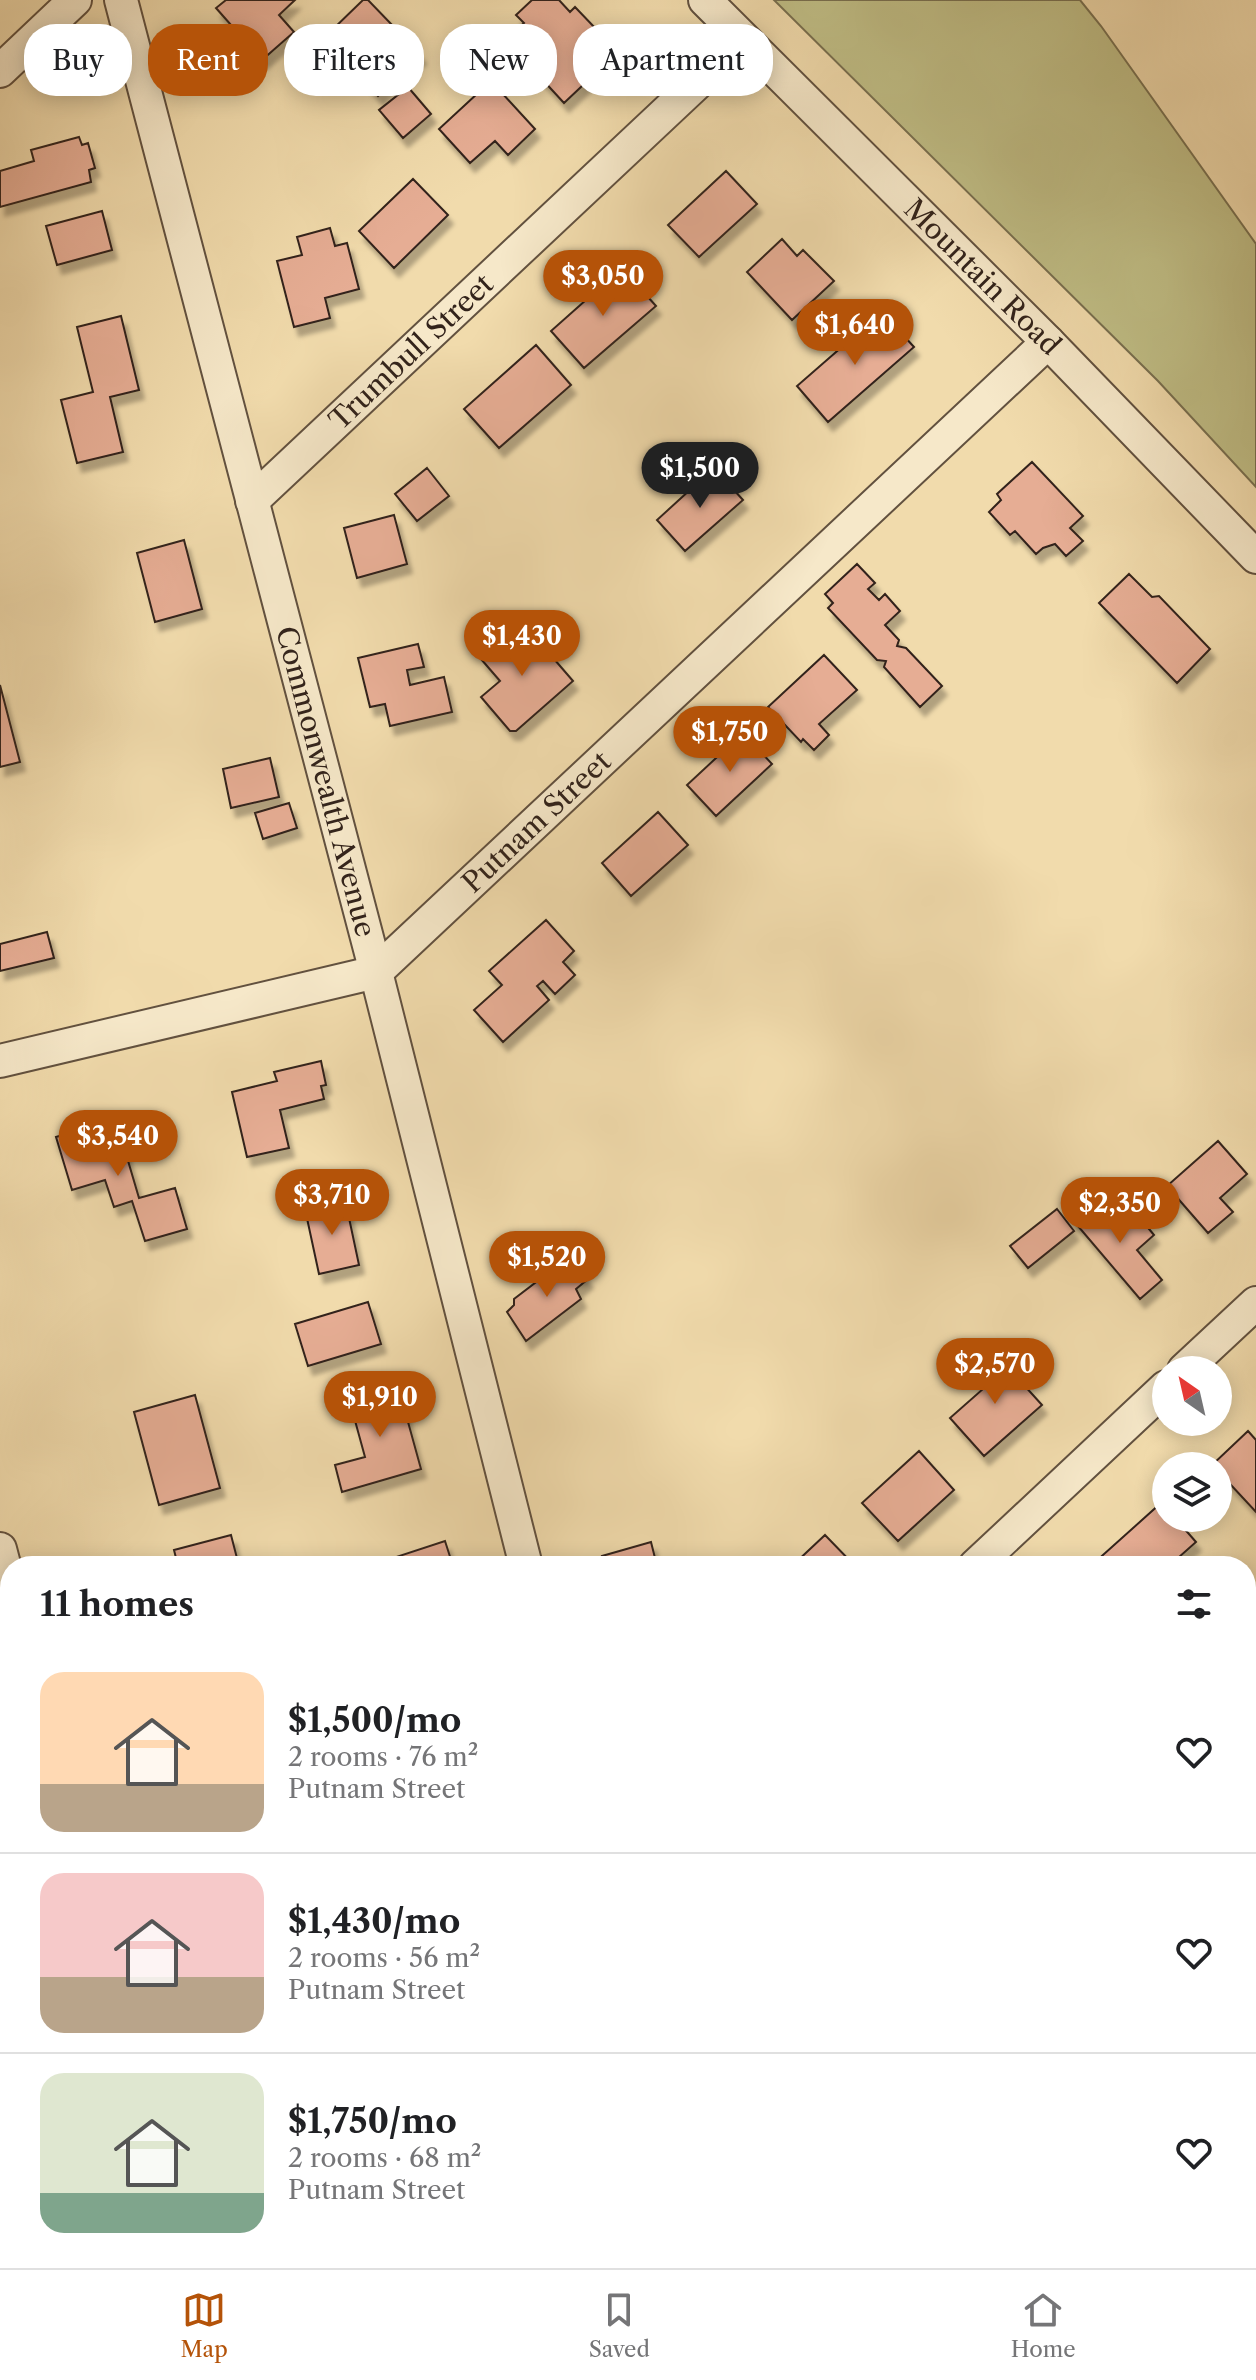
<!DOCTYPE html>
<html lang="en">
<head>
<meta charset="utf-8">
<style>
	:root { --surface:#fff; --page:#f2f2f2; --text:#202124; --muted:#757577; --line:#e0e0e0; --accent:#b45309 }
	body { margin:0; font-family:"Libre Caslon Text",serif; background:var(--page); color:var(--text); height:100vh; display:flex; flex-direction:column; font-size:30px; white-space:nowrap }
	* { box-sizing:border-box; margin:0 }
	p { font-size:26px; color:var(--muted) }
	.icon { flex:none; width:44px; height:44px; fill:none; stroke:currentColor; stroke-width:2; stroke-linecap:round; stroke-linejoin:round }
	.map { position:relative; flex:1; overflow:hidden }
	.details { position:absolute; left:0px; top:1556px; width:1256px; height:712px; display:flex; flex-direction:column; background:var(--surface); border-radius:32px 32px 0 0; box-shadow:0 4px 20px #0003 }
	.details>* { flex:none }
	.top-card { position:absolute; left:24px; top:24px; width:800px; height:72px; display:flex; gap:16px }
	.needle { width:52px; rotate:326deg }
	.buttons { position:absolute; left:1152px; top:1356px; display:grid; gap:16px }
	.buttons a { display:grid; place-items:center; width:80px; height:80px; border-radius:50%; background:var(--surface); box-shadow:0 4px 20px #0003; font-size:40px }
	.price { position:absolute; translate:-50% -68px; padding:0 18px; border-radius:28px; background:var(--accent); color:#fff; font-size:26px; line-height:52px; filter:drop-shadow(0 2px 4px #0008) }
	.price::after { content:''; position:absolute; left:50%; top:48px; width:24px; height:18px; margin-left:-12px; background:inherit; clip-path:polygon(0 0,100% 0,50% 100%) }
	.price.selected { background:#222; color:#fff }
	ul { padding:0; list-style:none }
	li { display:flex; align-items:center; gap:24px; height:200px; padding:0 40px }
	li+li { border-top:2px solid var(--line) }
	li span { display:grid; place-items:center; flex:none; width:224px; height:160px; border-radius:24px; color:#555 }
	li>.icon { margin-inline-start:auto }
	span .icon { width:96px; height:96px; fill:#fffc; stroke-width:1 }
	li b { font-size:34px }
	h2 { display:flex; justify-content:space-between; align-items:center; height:96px; padding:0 40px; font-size:34px }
	.pill { padding:0 28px; border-radius:32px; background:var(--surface); box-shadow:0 4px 20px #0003; font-size:28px; line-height:72px }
	.pill.selected { background:var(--accent); color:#fff }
	.menu { display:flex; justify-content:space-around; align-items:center; height:112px; border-top:2px solid var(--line); background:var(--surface); font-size:22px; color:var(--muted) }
	.menu a { display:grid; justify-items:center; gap:4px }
	.menu .selected { color:var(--accent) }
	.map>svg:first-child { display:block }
</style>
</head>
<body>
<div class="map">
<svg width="1256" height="2268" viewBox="0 0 1256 2268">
	<defs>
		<filter id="shadow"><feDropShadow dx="5" dy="9" stdDeviation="2" flood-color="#0004"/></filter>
	</defs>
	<rect width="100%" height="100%" fill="#f1dbac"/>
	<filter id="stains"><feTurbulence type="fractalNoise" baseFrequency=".0025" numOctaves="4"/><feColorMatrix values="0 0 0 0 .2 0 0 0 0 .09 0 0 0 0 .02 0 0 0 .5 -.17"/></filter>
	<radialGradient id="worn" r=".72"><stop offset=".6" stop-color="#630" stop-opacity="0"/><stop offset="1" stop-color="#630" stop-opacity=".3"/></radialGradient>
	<path fill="#c0be86" stroke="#797050" stroke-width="2" d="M774,0H1080L1101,26L1256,244V487L1158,381Z"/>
	<path fill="#e6ad94" stroke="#32231b" stroke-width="2" filter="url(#shadow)" d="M226,0H295L279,15L294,32L262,60L216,8Z
		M363,0H368L421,55L378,96L352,68L359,61L331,31Z
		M532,0H559L570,12L575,7L618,52L564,103L506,40L524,23L516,15Z
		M491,81L535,129L508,155L495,141L470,163L439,129Z
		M408,87L431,114L403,138L379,110Z
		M79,137L82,145L88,143L95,168L89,170L91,182L0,207V171L34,161L31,150Z
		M726,171L757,204L699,257L668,225Z
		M413,179L448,215L394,268L359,231Z
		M102,211L112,250L57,265L46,226Z
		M330,228L335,246L347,243L359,289L325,298L330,318L294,327L277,261L302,255L297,237Z
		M782,239L797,256L803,250L834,281L792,320L747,272Z
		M622,268L656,306L584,368L551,331Z
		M882,312L914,347L828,422L797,386Z
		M121,316L139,390L110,397L123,452L77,463L61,400L93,392L77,327Z
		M536,345L571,385L499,448L464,409Z
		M1032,462L1083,516L1070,528L1083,541L1066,556L1055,544L1043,548L1036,554L1015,531L1010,535L989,512L1001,500L997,494Z
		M427,468L449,496L417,521L395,494Z
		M714,468L743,500L685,551L657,520Z
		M394,515L407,564L357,578L344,528Z
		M184,540L202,609L155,622L137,553Z
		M857,564L875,583L868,589L879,600L885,594L900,611L885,625L899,640L897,646L906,648L942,686L920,707L884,667L886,661L877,660L828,608L833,603L825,594Z
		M1129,574L1152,597L1159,596L1210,649L1177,683L1099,603Z
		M523,623L573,681L516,731H510L481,697L500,681L481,659Z
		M418,644L424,667L407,670L410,685L444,677L452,712L390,726L385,704L370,707L358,658Z
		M824,655L857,690L819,724L829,735L814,750L803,739L801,742L768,707Z
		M0,685L20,762L0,767Z
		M743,733L772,764L716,816L687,785Z
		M270,758L279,797L231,808L223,769Z
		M289,803L297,828L263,839L255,813Z
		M658,812L688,845L631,896L602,863Z
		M546,920L574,951L563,962L575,975L555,994L543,981L537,986L549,1000L503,1042L474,1010L502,985L489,971Z
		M47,932L54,958L0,971V944Z
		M321,1061L326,1085L321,1086L324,1099L280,1110L289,1148L247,1157L232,1092L277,1081L274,1072Z
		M116,1120L139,1198L175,1188L187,1229L145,1241L132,1201L114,1207L105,1180L72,1190L56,1137Z
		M1218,1141L1247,1174L1220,1198L1233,1212L1208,1233L1167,1186Z
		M1097,1197L1120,1225L1135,1212L1154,1235L1137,1250L1162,1280L1140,1299L1072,1219Z
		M345,1199L359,1265L319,1274L305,1209Z
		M1057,1209L1074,1231L1028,1268L1010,1246Z
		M574,1261L588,1279L576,1289L581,1299L526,1341L507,1312L514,1305V1299L556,1267Z
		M368,1302L381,1344L308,1366L295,1324Z
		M995,1353L1042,1405L984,1456L950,1418L983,1389L971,1374Z
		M397,1382L421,1469L342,1492L335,1465L365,1457L348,1395Z
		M195,1395L220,1488L159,1505L134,1412Z
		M1248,1431L1256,1440V1512L1218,1471V1466L1212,1465Z
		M919,1451L954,1490L898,1541L862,1503Z
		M1161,1503L1166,1508V1518H1175L1196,1542L1169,1566H1097L1094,1563Z
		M231,1535L239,1566H178L174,1550Z
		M825,1535L855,1566H792Z
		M445,1541L453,1566H384L395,1563L393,1558Z
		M651,1542L657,1566H605L602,1556Z
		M1246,1829L1256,1839V1898L1253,1902L1246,1895Z
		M10,2174V2256L1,2258L0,2177Z
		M1246,2253L1256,2264V2268H1200L1211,2258H1220L1229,2268L1240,2258H1246Z
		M750,2258H766L779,2268H743Z"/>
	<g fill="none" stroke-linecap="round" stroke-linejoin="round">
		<g stroke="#62513f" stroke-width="36">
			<g id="minor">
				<path id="s1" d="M121,0L376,972L526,1566"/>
				<path id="s2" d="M705,0L1048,342L1256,557"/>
				<path d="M0,71L75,0"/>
				<path id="s3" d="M252,501L743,40"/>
				<path id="s4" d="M0,1061L376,972L1048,342"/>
				<path d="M1184,1370L1256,1303"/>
				<path d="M0,1549L10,1587"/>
				<path d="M975,1566L1166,1387"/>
				<path d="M1246,2063L1256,2054"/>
				<path d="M186,2258L189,2268"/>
				<path d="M215,2268L232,2258"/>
				<path d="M1027,2268L1038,2258"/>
			</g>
		</g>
		<use href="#minor" stroke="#f6e8c9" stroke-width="32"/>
	</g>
	<g text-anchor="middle" stroke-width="7" stroke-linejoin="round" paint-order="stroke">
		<g font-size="28" fill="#32231b" stroke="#f6e8c9">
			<text dy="10" stroke="none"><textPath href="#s2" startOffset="392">Mountain Road</textPath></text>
			<text dy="10" stroke="none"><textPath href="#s3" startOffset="218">Trumbull Street</textPath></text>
			<text dy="10" stroke="none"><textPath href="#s1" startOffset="808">Commonwealth Avenue</textPath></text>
			<text dy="10" stroke="none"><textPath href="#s4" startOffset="606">Putnam Street</textPath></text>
		</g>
	</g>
	<rect width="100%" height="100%" filter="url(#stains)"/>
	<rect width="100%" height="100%" fill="url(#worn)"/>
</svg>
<div class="buttons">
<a><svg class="needle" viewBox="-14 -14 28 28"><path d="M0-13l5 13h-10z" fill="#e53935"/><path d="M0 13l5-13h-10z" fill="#757577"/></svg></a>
<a><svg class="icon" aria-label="layers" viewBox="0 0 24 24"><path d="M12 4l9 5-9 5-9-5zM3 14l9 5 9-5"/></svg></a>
</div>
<b class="price" style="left:603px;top:318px">$3,050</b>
<b class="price" style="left:855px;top:367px">$1,640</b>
<b class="price selected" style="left:700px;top:510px">$1,500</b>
<b class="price" style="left:522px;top:678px">$1,430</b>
<b class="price" style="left:730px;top:774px">$1,750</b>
<b class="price" style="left:118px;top:1178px">$3,540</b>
<b class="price" style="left:332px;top:1237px">$3,710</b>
<b class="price" style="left:1120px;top:1245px">$2,350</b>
<b class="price" style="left:547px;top:1299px">$1,520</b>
<b class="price" style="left:995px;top:1406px">$2,570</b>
<b class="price" style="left:380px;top:1439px">$1,910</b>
<div class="top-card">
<a class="pill">Buy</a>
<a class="pill selected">Rent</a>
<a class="pill">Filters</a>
<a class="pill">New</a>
<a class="pill">Apartment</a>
</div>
<section class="details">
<h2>11 homes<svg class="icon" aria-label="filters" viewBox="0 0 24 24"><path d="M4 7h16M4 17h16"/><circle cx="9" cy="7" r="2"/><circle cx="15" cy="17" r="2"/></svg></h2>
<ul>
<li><span style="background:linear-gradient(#ffd9b3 70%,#b9a48a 0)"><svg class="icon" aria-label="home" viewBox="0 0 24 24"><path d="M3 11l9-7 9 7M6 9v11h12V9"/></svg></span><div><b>$1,500/mo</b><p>2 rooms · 76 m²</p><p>Putnam Street</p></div><svg class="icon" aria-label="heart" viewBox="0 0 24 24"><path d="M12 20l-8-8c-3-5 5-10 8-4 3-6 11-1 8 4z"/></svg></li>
<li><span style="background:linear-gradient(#f6c9c9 65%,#b9a48a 0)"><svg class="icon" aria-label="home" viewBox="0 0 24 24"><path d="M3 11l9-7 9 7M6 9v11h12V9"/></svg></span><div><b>$1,430/mo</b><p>2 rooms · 56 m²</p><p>Putnam Street</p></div><svg class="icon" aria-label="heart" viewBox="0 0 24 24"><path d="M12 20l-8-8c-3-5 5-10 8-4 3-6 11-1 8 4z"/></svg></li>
<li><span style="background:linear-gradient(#dfe7d0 75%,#7fa58c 0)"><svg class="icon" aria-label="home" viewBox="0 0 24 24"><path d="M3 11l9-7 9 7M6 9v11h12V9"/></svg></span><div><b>$1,750/mo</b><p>2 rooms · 68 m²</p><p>Putnam Street</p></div><svg class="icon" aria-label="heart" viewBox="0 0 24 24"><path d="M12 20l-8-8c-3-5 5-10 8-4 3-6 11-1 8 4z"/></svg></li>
</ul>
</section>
</div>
<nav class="menu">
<a class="selected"><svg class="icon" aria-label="map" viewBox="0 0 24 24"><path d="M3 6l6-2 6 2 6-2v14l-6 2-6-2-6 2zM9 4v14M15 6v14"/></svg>Map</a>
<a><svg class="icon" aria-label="saved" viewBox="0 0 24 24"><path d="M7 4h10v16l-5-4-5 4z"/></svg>Saved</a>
<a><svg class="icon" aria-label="home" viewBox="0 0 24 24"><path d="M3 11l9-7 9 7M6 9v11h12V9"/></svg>Home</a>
</nav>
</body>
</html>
